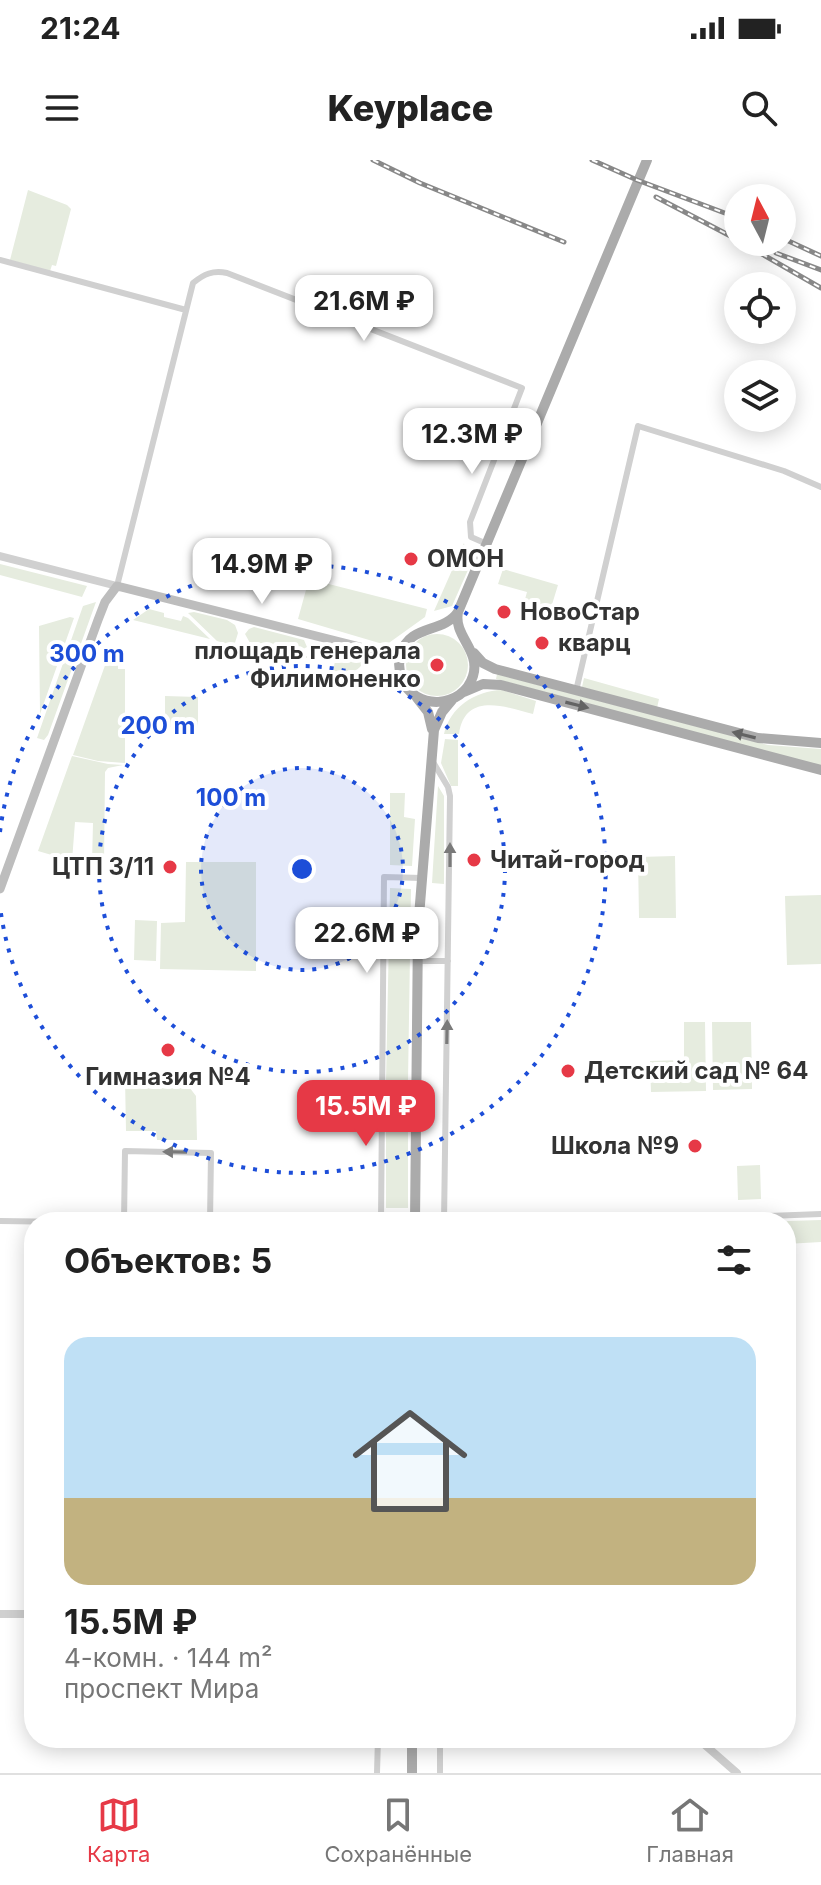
<!DOCTYPE html>
<html lang="ru">
<head>
<meta charset="utf-8">
<style>
	:root { --surface:#fff; --page:#f6f6f6; --text:#222; --muted:#767676; --line:#e0e0e0; --accent:#e63946 }
	body { margin:0; font-family:Inter,sans-serif; background:var(--page); color:var(--text); height:100vh; display:flex; flex-direction:column; font-size:30px; white-space:nowrap }
	* { box-sizing:border-box; margin:0 }
	p { font-size:26px; color:var(--muted) }
	.icon { flex:none; width:44px; height:44px; fill:none; stroke:currentColor; stroke-width:2; stroke-linecap:round; stroke-linejoin:round }
	.map { position:relative; flex:1; overflow:hidden }
	.drawer { position:absolute; left:24px; top:1052px; width:772px; height:536px; display:flex; flex-direction:column; background:var(--surface); border-radius:32px; box-shadow:0 4px 20px #0003 }
	.drawer>* { flex:none }
	.needle { width:52px; rotate:353deg }
	.buttons { position:absolute; left:724px; top:24px; display:grid; gap:16px }
	.buttons a { display:grid; place-items:center; width:72px; height:72px; border-radius:50%; background:var(--surface); box-shadow:0 4px 20px #0003; font-size:40px }
	.price { position:absolute; translate:-50% -68px; padding:0 18px; border-radius:16px; background:#fff; color:#222; font-size:26px; line-height:52px; filter:drop-shadow(0 2px 4px #0008) }
	.price::after { content:''; position:absolute; left:50%; top:48px; width:24px; height:18px; margin-left:-12px; background:inherit; clip-path:polygon(0 0,100% 0,50% 100%) }
	.price.active { background:var(--accent); color:#fff }
	ul { padding:0; list-style:none }
	li { display:grid; align-content:center; gap:16px; height:424px; padding:0 40px }
	li span { display:grid; place-items:center; height:248px; border-radius:24px; color:#555 }
	li>.icon { margin-inline-start:auto }
	span .icon { width:144px; height:144px; fill:#fffc; stroke-width:1 }
	li b { font-size:34px }
	h2 { display:flex; justify-content:space-between; align-items:center; height:96px; padding:0 40px; font-size:34px }
	.status { display:flex; justify-content:space-between; align-items:center; height:56px; padding:0 40px; background:var(--surface); direction:ltr }
	.status svg { height:22px; fill:currentColor }
	header { display:flex; justify-content:space-between; align-items:center; height:104px; padding:0 40px; background:var(--surface); font-size:36px; font-weight:800 }
	.menu { display:flex; justify-content:space-around; align-items:center; height:112px; border-top:2px solid var(--line); background:var(--surface); font-size:22px; color:var(--muted) }
	.menu a { display:grid; justify-items:center; gap:4px }
	.menu .active { color:var(--accent) }
	.map>svg:first-child { display:block }
</style>
</head>
<body>
<div class="status"><b>21:24</b><svg viewBox="0 0 49 12"><path d="M0 12V9h3v3zM5 12V6h3v6zM10 12V3h3v9zM15 12V0h3v12zM26 1h20v11H26zM47 4h2v5h-2z"/></svg></div>
<header><svg class="icon" aria-label="menu" viewBox="0 0 24 24"><path d="M4 6h16M4 12h16M4 18h16"/></svg>Keyplace<svg class="icon" aria-label="search" viewBox="0 0 24 24"><circle cx="10" cy="10" r="6"/><path d="M15 15l6 6"/></svg></header>
<div class="map">
<svg width="821" height="1613" viewBox="0 0 821 1613">
	<rect width="100%" height="100%" fill="#fff"/>
	<path fill="#e6ecdf" d="M28,30L67,45L71,49L56,106L52,105L50,111L10,100Z
		M464,383L468,410L452,446L434,451Z
		M0,404L87,426L82,437L0,415Z
		M503,409L558,425L550,451L524,443L527,432L498,424Z
		M309,419L427,449L425,457L386,485L298,459Z
		M96,442L48,575L44,580L37,578L83,446Z
		M149,449L164,453V457L181,461L183,456L188,458L210,479L133,460Z
		M194,452L227,460L235,465L238,473L234,486L217,481L188,453Z
		M70,457L74,458L40,554L39,466Z
		M254,467L304,480L307,487C291,497 268,487 250,483L245,474L249,469Z
		M406 505a31 31 0 1 1 62 0a31 31 0 1 1-62 0Z
		M334,489L367,497C359,513 349,515 333,511L336,496L323,493L306,498V496Z
		M108,497L118,498V509H125V603L98,601L73,595Z
		M497,514L768,585L821,589V606L496,519Z
		M584,518L659,539L657,548L582,527Z
		M502,530L536,541L533,554C506,547 465,531 459,574H444C450,547 475,531 502,530Z
		M165,536L198,537V568L165,567Z
		M445,579L458,580V626H451L441,603Z
		M72,596L108,604L123,605L108,608L105,612L104,703H92L93,663L75,662L72,701L38,691Z
		M438,626L444,636V724L432,723Z
		M390,633H405L404,657L415,659L412,706L390,705Z
		M675,696L676,758H639L638,697Z
		M186,702H256V811L160,809L161,763L185,762Z
		M390,728L411,729L408,921H386Z
		M821,735V804L787,805L785,736Z
		M135,760L157,761L156,801L134,800Z
		M684,862H705L706,931L651,932L650,901L684,900Z
		M712,862H751L752,929L713,930Z
		M125,918L183,919L196,936L197,980H157L156,971H126Z
		M386,925L408,926V1048H386Z
		M760,1005L761,1039L738,1040L737,1006Z
		M821,1060V1082L786,1084V1062H758Z"/>
	<g fill="none" stroke-linecap="round" stroke-linejoin="round">
		<path stroke="#d0d0d0" stroke-width="6" d="M0,100L186,150
			M117,426L193,123C204,114 213,110 227,113L522,228L470,362L471,377L487,384
			M576,531L638,266L784,311L821,327
			M433,602L448,627L450,636L444,1062
			M417,801H448
			M0,1061L71,1062
			M124,1062L125,991L211,993L210,1062
			M381,1062L384,717L422,718
			M622,1062L821,1054
			M377,1613L378,1578
			M440,1613V1578"/>
		<path stroke="#d0d0d0" stroke-width="8" d="M0,396L117,426
			M0,1454H34
			M697,1578L737,1613"/>
		<path stroke="#bdbdbd" stroke-width="9" d="M0,729L98,460L105,442L117,426L400,497"/>
		<path stroke="#ababab" stroke-width="10" d="M458,452C453,476 481,490 473,516C463,549 414,551 402,519C399,511 398,502 401,494C409,464 443,474 458,452L647,0
			M474,493L483,503L495,509L758,578L821,583
			M464,532L483,524L501,525L821,610
			M417,538L428,552L432,569
			M415,1062L418,769L434,570L442,552L452,540
			M412,1613V1578"/>
		<g stroke="#888" stroke-width="5">
			<path id="rail" d="M373,0L420,23L564,82
				M592,0L637,20L738,58
				M656,37L738,80
				M782,78L821,96
				M741,82L821,128
				M776,93L821,110"/>
		</g>
		<use href="#rail" stroke="#fff" stroke-width="2" stroke-dasharray="6" stroke-linecap="butt"/>
	</g>
	<defs><path id="oneway-solid" d="M-6-.8H1V-3.2L6.5 0L1 3.2V.8H-6Z" transform="scale(2)"/></defs>
	<g fill="#636363">
		<use href="#oneway-solid" transform="translate(577 545) rotate(14)"/>
		<use href="#oneway-solid" transform="translate(744 575) rotate(-166)"/>
	</g>
	<g fill="#7a7a7a">
		<use href="#oneway-solid" transform="translate(450 695) rotate(-90)"/>
		<use href="#oneway-solid" transform="translate(447 872) rotate(-89)"/>
		<use href="#oneway-solid" transform="translate(175 992) rotate(-179)"/>
	</g>
	<circle cx="302" cy="709" r="101" fill="#1d4ed8" fill-opacity=".12"/>
	<g fill="none" stroke="#1d4ed8" stroke-width="4" stroke-dasharray="4 8">
		<circle cx="302" cy="709" r="101"/>
		<circle cx="302" cy="709" r="203"/>
		<path d="M0 672A304 304 0 1 1 0 746"/>
	</g>
	<g fill="#e63946" stroke="#fff" stroke-width="3">
		<circle cx="411" cy="399" r="8"/>
		<circle cx="504" cy="452" r="8"/>
		<circle cx="542" cy="483" r="8"/>
		<circle cx="437" cy="505" r="8"/>
		<circle cx="474" cy="700" r="8"/>
		<circle cx="170" cy="707" r="8"/>
		<circle cx="168" cy="890" r="8"/>
		<circle cx="568" cy="911" r="8"/>
		<circle cx="695" cy="986" r="8"/>
	</g>
	<g text-anchor="middle" stroke-width="8" stroke-linejoin="round" paint-order="stroke">
		<g font-size="24" font-weight="bold" fill="#333" stroke="#fff" text-anchor="start">
			<text x="427" y="407">ОМОН</text>
			<text x="520" y="460">НовоСтар</text>
			<text x="558" y="491">кварц</text>
			<text x="421" y="499" text-anchor="end">площадь генерала<tspan x="421" dy="28">Филимоненко</tspan></text>
			<text x="490" y="708">Читай-город</text>
			<text x="154" y="715" text-anchor="end">ЦТП 3/11</text>
			<text x="584" y="919">Детский сад № 64</text>
			<text x="168" y="925" text-anchor="middle">Гимназия №4</text>
			<text x="679" y="994" text-anchor="end">Школа №9</text>
		</g>
	</g>
	<circle cx="302" cy="709" r="12" fill="#1d4ed8" stroke="#fff" stroke-width="4"/>
	<g font-size="24" text-anchor="middle" font-weight="bold" fill="#1d4ed8" stroke="#fff" stroke-width="8" stroke-linejoin="round" paint-order="stroke">
		<text x="87" y="502">300 m</text>
		<text x="158" y="574">200 m</text>
		<text x="231" y="646">100 m</text>
	</g>
</svg>
<div class="buttons">
<a><svg class="needle" viewBox="-14 -14 28 28"><path d="M0-13l5 13h-10z" fill="#e53935"/><path d="M0 13l5-13h-10z" fill="#767676"/></svg></a>
<a><svg class="icon" aria-label="locate" viewBox="0 0 24 24"><circle cx="12" cy="12" r="6"/><path d="M12 2v4M12 18v4M2 12h4M18 12h4"/></svg></a>
<a><svg class="icon" aria-label="layers" viewBox="0 0 24 24"><path d="M12 4l9 5-9 5-9-5zM3 14l9 5 9-5"/></svg></a>
</div>
<b class="price" style="left:364px;top:183px">21.6M ₽</b>
<b class="price" style="left:472px;top:316px">12.3M ₽</b>
<b class="price" style="left:262px;top:446px">14.9M ₽</b>
<b class="price" style="left:367px;top:815px">22.6M ₽</b>
<b class="price active" style="left:366px;top:988px">15.5M ₽</b>
<section class="drawer">
<h2>Объектов: 5<svg class="icon" aria-label="filters" viewBox="0 0 24 24"><path d="M4 7h16M4 17h16"/><circle cx="9" cy="7" r="2"/><circle cx="15" cy="17" r="2"/></svg></h2>
<ul>
<li><span style="background:linear-gradient(#bfe0f5 65%,#c2b280 0)"><svg class="icon" aria-label="home" viewBox="0 0 24 24"><path d="M3 11l9-7 9 7M6 9v11h12V9"/></svg></span><div><b>15.5M ₽</b><p>4-комн. · 144 m²</p><p>проспект Мира</p></div></li>
</ul>
</section>
</div>
<nav class="menu">
<a class="active"><svg class="icon" aria-label="map" viewBox="0 0 24 24"><path d="M3 6l6-2 6 2 6-2v14l-6 2-6-2-6 2zM9 4v14M15 6v14"/></svg>Карта</a>
<a><svg class="icon" aria-label="saved" viewBox="0 0 24 24"><path d="M7 4h10v16l-5-4-5 4z"/></svg>Сохранённые</a>
<a><svg class="icon" aria-label="home" viewBox="0 0 24 24"><path d="M3 11l9-7 9 7M6 9v11h12V9"/></svg>Главная</a>
</nav>
</body>
</html>
